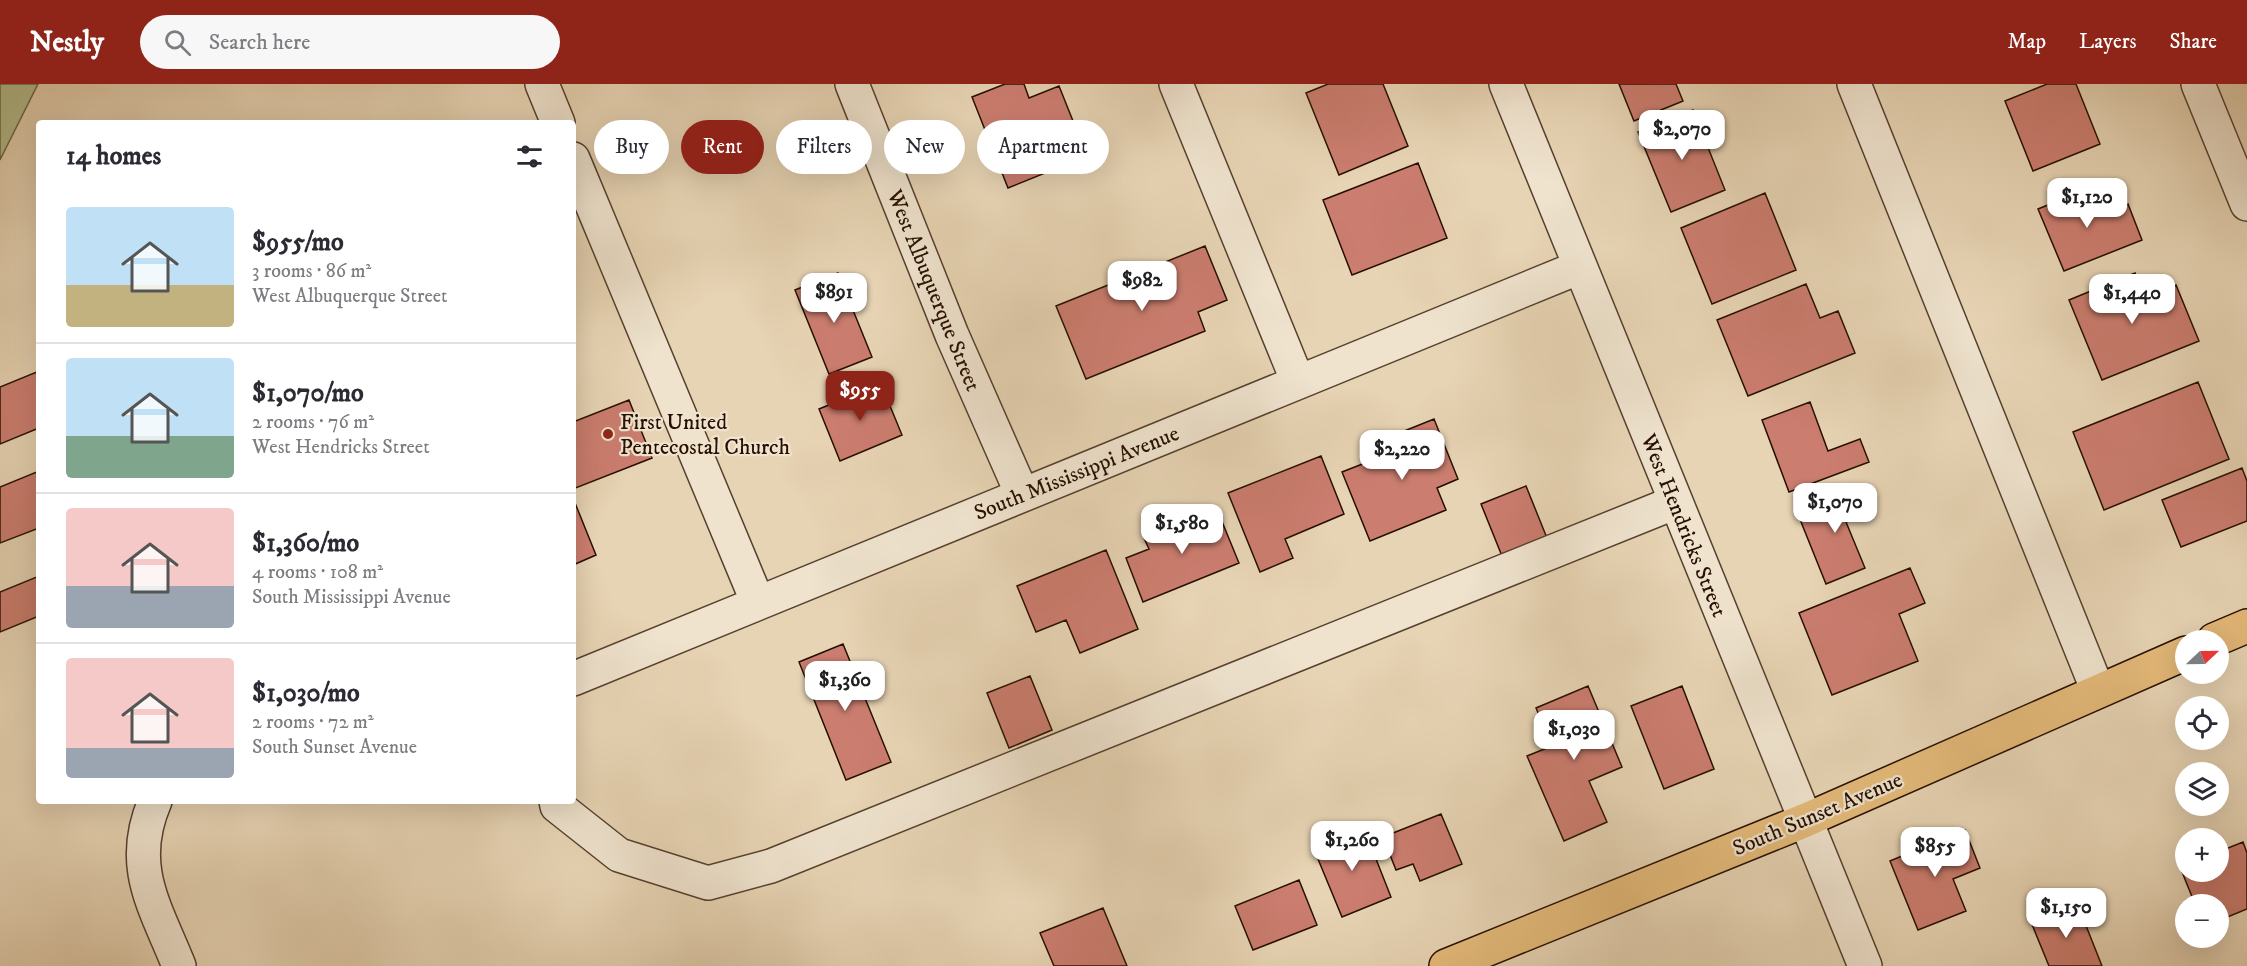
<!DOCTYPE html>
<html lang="en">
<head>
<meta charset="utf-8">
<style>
	:root { --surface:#fff; --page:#f7f7f7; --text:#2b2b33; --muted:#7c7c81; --line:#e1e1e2; --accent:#8f2418 }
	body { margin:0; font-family:"IM FELL DW Pica",serif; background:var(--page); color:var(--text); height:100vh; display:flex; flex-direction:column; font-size:22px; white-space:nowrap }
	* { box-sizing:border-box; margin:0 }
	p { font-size:20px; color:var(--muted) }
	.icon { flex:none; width:33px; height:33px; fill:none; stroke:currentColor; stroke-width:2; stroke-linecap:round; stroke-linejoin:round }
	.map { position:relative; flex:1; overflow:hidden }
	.details { position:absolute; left:36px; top:36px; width:540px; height:684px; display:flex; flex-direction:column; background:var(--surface); border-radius:6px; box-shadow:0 6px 24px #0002 }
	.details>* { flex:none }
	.top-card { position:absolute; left:594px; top:36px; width:570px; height:54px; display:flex; gap:12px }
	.needle { width:39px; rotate:68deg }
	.buttons { position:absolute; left:2175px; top:546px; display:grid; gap:12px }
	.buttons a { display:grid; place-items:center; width:54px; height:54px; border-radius:50%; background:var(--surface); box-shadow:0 6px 24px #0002; font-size:30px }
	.price { position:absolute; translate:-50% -51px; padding:0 14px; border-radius:12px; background:#fff; color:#222; font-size:20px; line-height:39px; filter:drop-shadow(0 2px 3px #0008) }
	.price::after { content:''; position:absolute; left:50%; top:36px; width:18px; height:14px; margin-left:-9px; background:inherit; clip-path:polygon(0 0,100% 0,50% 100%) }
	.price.on { background:var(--accent); color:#fff }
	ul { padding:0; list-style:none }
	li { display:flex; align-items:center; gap:18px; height:150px; padding:0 30px }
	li+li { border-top:2px solid var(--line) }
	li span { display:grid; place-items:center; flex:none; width:168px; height:120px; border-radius:6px; color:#555 }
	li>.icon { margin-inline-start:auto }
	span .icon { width:72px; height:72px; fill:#fffc; stroke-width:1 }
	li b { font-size:26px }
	h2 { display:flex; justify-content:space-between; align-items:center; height:72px; padding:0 30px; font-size:26px }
	.tag { padding:0 21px; border-radius:27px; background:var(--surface); box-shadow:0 6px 24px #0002; font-size:21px; line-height:54px }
	.tag.on { background:var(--accent); color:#fff }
	header { display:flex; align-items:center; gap:36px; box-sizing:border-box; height:84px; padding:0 30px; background:var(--accent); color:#fff }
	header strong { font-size:28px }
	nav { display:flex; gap:33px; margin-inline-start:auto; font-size:21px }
	.search { width:420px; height:54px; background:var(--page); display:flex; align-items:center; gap:15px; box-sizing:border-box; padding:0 21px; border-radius:33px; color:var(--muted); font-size:22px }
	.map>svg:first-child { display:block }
</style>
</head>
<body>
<header>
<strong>Nestly</strong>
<div class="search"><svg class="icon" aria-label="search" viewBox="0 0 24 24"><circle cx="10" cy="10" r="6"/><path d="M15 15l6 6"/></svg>Search here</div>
<nav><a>Map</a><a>Layers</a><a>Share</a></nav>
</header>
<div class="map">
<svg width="2247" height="882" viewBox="0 0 2247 882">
	<rect width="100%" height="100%" fill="#e7d4b4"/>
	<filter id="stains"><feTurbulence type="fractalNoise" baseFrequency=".00333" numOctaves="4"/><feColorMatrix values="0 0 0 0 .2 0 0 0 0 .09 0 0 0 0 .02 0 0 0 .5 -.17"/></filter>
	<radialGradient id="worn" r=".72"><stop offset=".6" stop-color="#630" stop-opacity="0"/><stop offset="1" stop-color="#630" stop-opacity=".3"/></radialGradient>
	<path fill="#b4bd8e" stroke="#6d6648" stroke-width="1.5" d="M0,0H38L0,76Z"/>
	<path fill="#cb7d6f" stroke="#260f02" stroke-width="1.5" d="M1005,0H1024L1029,14L1059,2L1087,72L1008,104L972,13Z
		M1328,0H1383L1408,62L1339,91L1306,9Z
		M1619,0H1676L1683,17L1634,37Z
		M2047,0H2076L2100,60L2033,87L2005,17Z
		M1693,26L1725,106L1671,128L1638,48Z
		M1418,79L1447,154L1352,191L1323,116Z
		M2090,104L2101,131L2128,120L2142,156L2064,187L2038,125Z
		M1765,109L1796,186L1712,220L1681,144Z
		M1205,162L1227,216L1198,228L1205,247L1086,295L1056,222Z
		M838,189L872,273L829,290L795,206Z
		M2135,189L2145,214L2176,201L2199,257L2102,296L2069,216Z
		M1806,200L1820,234L1838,227L1855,269L1748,312L1717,236Z
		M39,287V344L0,360V303Z
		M2198,298L2229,375L2104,426L2073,348Z
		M881,300L902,351L840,377L819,325Z
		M629,316L652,374L573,405V338Z
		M1810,318L1828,367L1860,355L1869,378L1789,408L1762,336Z
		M1434,335L1458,395L1437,404L1446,426L1370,457L1342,388L1393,368L1387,354Z
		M1321,372L1344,430L1285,455L1293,474L1260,488L1228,409Z
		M2242,384L2247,397V437L2181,463L2162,416Z
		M39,387V444L0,459V403Z
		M1526,402L1549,459L1504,477L1481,420Z
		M1860,403L1870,428L1846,438L1865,484L1826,500L1797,428Z
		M573,414L596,471L573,481Z
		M1216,423L1239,479L1143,518L1126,474L1149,465L1143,452Z
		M1106,466L1138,545L1080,569L1066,536L1036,548L1017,502Z
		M1910,484L1925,519L1899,530L1918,577L1832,611L1799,529Z
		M39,492V532L0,548V508Z
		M843,560L891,678L846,696L799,578Z
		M1030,592L1052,646L1009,664L987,609Z
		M1588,602L1622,683L1589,697L1607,738L1564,757L1527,672L1552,662L1536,624Z
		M1682,602L1714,685L1664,705L1631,622Z
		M1441,730L1462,780L1420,797L1413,780L1396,786L1383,753Z
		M1363,742L1391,813L1342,833L1313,763Z
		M1965,746L1980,784L1953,795L1966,827L1918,846L1890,777Z
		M2243,758L2247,769V825L2218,837V820H2195L2180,783L2186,781V788H2218V768Z
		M1299,796L1317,841L1253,866L1235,822Z
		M2077,819L2102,882H2049L2031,838Z
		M1103,824L1127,882H1054L1040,849Z"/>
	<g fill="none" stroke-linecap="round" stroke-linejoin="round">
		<g stroke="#56402e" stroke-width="36">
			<path id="minor" d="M542,0L558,39
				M852,0L952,251L1022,410
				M1176,0L1298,298
				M1506,0L1865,882
				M1854,0L2098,607
				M2198,0L2247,120
				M573,75L758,519
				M573,595L1580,183
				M155,717C127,782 155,822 179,882
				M556,717L557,722L619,771L708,799L771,782L1676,418"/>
		</g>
		<g stroke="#260f02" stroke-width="36">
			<path id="major" d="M2214,556L2247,542
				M1446,882L1806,736L2186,569"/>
		</g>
		<use href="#minor" stroke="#efe3ce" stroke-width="33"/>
		<use href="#major" stroke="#e4ba7a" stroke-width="33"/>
	</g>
	<circle fill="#8f2418" stroke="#efe3ce" stroke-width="2" cx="608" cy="350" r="6"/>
	<g text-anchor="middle" stroke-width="4.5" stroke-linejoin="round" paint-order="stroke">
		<g font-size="22" fill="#260f02" stroke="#efe3ce">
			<text transform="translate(935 206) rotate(68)" y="8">West Albuquerque Street</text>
			<text transform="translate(1076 388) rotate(-22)" y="8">South Mississippi Avenue</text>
			<text transform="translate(1685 441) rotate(68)" y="8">West Hendricks Street</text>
			<text transform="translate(1817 729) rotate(-23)" y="8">South Sunset Avenue</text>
		</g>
		<g font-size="22" fill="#260f02" stroke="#efe3ce" text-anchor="start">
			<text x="620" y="345">First United<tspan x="620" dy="25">Pentecostal Church</tspan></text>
		</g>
	</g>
	<rect width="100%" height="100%" filter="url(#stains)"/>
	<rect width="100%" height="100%" fill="url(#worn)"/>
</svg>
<div class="buttons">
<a><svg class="needle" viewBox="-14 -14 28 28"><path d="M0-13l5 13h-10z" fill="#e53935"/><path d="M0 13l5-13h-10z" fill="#7c7c81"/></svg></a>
<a><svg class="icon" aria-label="locate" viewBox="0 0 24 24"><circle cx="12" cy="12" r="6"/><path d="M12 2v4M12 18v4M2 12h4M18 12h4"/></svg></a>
<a><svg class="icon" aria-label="layers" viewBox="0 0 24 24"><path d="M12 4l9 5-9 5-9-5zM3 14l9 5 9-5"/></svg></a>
<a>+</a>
<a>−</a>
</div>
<b class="price" style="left:1682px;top:77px">$2,070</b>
<b class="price" style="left:2087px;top:145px">$1,120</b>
<b class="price" style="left:1142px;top:228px">$982</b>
<b class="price" style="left:834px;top:240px">$891</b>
<b class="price" style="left:2132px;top:241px">$1,440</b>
<b class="price on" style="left:860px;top:338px">$955</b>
<b class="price" style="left:1402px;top:397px">$2,220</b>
<b class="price" style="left:1835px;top:450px">$1,070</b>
<b class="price" style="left:1182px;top:471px">$1,580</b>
<b class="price" style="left:845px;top:628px">$1,360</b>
<b class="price" style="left:1574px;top:677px">$1,030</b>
<b class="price" style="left:1352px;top:788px">$1,260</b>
<b class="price" style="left:1935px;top:794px">$855</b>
<b class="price" style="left:2066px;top:855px">$1,150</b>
<div class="top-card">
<a class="tag">Buy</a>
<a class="tag on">Rent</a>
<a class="tag">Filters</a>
<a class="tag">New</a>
<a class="tag">Apartment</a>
</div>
<section class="details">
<h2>14 homes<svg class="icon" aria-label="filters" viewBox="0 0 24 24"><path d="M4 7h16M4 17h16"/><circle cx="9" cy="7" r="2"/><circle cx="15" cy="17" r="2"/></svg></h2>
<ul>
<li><span style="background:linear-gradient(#bfe0f5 65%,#c2b280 0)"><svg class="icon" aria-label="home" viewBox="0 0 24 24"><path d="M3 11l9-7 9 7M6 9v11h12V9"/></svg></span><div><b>$955/mo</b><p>3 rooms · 86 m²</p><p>West Albuquerque Street</p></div></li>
<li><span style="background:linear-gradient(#bfe0f5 65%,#7fa58c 0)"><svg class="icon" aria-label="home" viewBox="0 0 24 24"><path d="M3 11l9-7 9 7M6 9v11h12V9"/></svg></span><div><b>$1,070/mo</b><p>2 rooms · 76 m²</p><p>West Hendricks Street</p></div></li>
<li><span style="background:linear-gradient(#f6c9c9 65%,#9aa5b1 0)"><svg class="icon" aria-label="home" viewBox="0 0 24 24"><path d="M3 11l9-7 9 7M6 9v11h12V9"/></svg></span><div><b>$1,360/mo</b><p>4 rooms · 108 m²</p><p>South Mississippi Avenue</p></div></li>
<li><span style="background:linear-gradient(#f6c9c9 75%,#9aa5b1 0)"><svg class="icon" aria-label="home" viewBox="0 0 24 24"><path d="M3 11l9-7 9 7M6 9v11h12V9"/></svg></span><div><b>$1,030/mo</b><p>2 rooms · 72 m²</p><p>South Sunset Avenue</p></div></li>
</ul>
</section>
</div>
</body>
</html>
